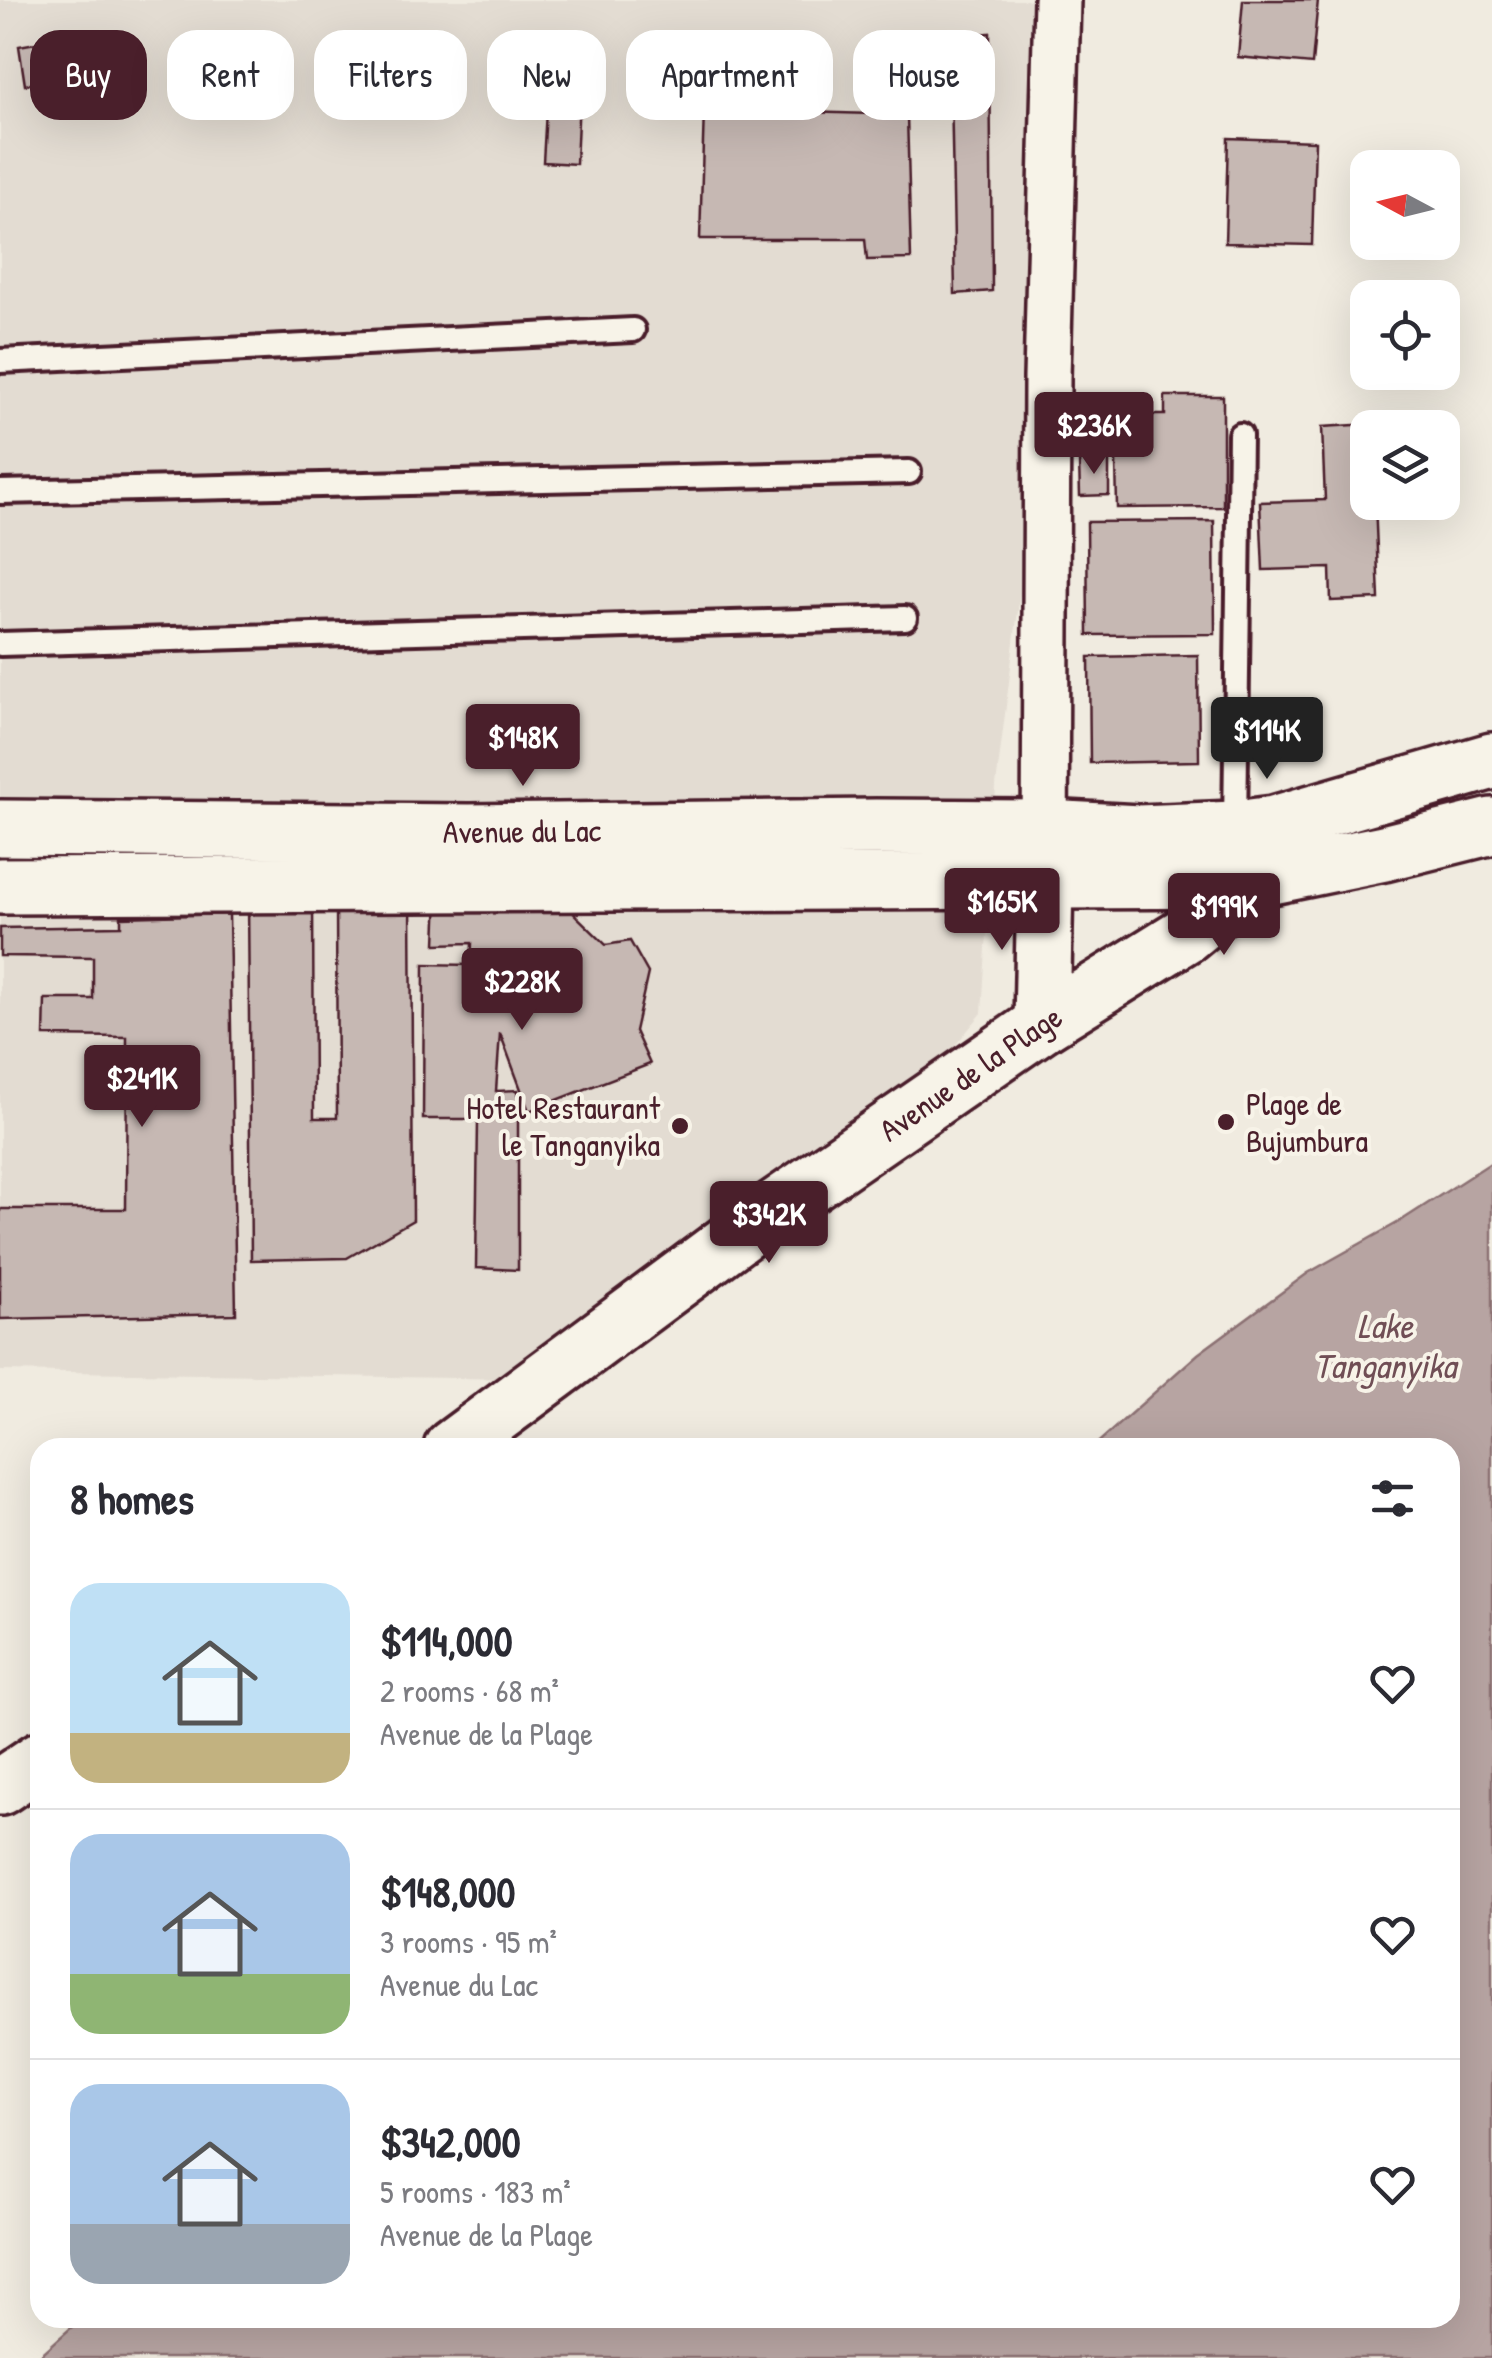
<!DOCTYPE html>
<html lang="en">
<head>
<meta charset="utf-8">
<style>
	:root { --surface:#fff; --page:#f7f7f7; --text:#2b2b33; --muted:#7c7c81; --line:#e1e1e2; --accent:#4a1f2b }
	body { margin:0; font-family:"Patrick Hand",sans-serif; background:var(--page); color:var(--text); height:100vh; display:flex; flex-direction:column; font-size:38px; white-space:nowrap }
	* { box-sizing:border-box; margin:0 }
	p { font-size:32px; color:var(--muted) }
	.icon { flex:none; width:55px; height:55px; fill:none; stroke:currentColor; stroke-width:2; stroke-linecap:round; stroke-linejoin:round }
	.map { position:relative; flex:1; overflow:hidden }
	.details { position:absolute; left:30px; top:1438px; width:1430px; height:890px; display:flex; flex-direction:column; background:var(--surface); border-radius:30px; box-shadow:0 10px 40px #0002 }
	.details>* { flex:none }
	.banner { position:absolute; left:30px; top:30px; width:1432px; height:90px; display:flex; gap:20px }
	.needle { width:65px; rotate:277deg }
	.tools { position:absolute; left:1350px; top:150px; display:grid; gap:20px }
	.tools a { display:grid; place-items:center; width:110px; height:110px; border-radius:20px; background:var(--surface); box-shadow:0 10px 40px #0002; font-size:50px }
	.price { position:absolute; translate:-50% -85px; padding:0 22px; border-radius:10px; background:var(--accent); color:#fff; font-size:32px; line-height:65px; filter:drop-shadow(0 2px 5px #0008) }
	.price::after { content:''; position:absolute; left:50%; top:60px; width:30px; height:22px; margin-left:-15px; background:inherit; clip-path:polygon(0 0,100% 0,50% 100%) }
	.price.on { background:#222; color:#fff }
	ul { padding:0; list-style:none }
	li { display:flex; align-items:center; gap:30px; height:250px; padding:0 40px }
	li+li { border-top:2px solid var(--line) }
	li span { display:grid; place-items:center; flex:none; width:280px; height:200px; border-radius:30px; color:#555 }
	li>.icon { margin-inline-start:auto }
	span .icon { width:120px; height:120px; fill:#fffc; stroke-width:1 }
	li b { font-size:42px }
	h2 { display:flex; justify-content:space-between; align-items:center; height:120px; padding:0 40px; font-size:42px }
	.chip { padding:0 35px; border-radius:30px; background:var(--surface); box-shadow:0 10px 40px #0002; font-size:35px; line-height:90px }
	.chip.on { background:var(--accent); color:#fff }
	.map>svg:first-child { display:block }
</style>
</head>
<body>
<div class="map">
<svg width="1492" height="2358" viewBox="0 0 1492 2358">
	<rect width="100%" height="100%" fill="#f0ebe0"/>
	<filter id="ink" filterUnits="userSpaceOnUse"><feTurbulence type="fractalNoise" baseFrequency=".01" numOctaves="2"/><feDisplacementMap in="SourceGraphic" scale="20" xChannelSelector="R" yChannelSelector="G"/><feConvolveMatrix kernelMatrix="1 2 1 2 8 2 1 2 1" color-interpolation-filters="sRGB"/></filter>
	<g filter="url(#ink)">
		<path fill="#e3dcd2" d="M0,0H1057L1047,378L996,786L982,1013L816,1213L589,1380L0,1371Z"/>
		<path fill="#b7a4a2" stroke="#8b6f72" stroke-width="2.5" d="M1492,1162V2358H37L82,2318H1450V1448L1093,1447L1198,1354L1308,1273L1399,1222Z"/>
		<path fill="#c6b8b3" stroke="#4a1f2b" stroke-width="2.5" d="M1243,0H1318L1312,64L1238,57Z
			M990,33L992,291L955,294L950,37Z
			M69,37L73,75L25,85L19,46Z
			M548,76H580L576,164L543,162Z
			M704,109L907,115L911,259L867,260L865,239H700Z
			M1228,138L1315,141L1312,245L1225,243Z
			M1165,396H1223V507L1117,508L1116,459L1145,415H1165Z
			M1371,424L1372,428H1368V502H1375L1379,599L1331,601L1330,568L1263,570L1260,502L1325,500L1322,427Z
			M1109,459V495L1080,496L1079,460Z
			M1214,521L1215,634L1088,635L1087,522Z
			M1198,655L1199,761L1090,763L1089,657Z
			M438,896L559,899L606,945L630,941L648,973L635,1031L650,1064L529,1111L500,1033L496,1091L518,1090V1270L476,1268L478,1119H423L424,964L471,965L472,943L436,944Z
			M248,897H313L314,1118H337L336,897H411L413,1220L347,1258L251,1260Z
			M229,914L236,1314L0,1319V1209H126L127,1037L44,1036L45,999H93V957L0,956V928L121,926V917Z"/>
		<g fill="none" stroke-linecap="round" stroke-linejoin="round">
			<g stroke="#4a1f2b" stroke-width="30">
				<path id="service" d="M0,361L633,330
					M0,492L909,472
					M0,644L905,618
					M1235,829L1240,435"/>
			</g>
			<g stroke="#4a1f2b" stroke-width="52">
				<path id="minor" d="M1045,859L1047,378L1057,0"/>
			</g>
			<g stroke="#4a1f2b" stroke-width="62">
				<g id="tertiary">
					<path d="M1042,1024L1045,881"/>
					<path id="s1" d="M452,1448L774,1209L1042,1024L1185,935L1275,861"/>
					<path d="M0,1787L40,1760"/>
				</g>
			</g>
			<g stroke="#4a1f2b" stroke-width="62">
				<g id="secondary">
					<path id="s2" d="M0,828L469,832L876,827L1046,828L1139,833L1235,829L1274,824L1492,761"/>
					<path d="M0,886L1252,880L1384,853L1492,826"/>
				</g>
			</g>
			<use href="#service" stroke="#f7f3e8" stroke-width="22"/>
			<use href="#minor" stroke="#f7f3e8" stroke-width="45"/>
			<use href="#tertiary" stroke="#f7f3e8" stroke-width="55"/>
			<use href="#secondary" stroke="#f7f3e8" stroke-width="55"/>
		</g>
	</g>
	<g fill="#4a1f2b" stroke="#f7f3e8" stroke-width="4">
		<circle cx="1226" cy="1122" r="10"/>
		<circle cx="680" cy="1126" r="10"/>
	</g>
	<g text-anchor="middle" stroke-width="8" stroke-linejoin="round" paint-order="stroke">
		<g font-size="32" fill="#4a1f2b" stroke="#f7f3e8">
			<text dy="11" stroke="none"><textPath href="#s2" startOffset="522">Avenue du Lac</textPath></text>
			<text dy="11" stroke="none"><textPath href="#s1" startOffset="640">Avenue de la Plage</textPath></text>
		</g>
		<g font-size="32" fill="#4a1f2b" stroke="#f7f3e8" text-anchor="start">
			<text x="1246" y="1115">Plage de<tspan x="1246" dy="37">Bujumbura</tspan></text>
			<text x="660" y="1119" text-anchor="end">Hotel Restaurant<tspan x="660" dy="37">le Tanganyika</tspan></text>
		</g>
		<g font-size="35" font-style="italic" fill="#704e55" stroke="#f7f3e8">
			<text x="1385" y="1338">Lake<tspan x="1385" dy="40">Tanganyika</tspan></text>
		</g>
	</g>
</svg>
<div class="tools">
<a><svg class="needle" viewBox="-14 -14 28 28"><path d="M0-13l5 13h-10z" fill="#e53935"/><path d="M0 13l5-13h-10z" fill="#7c7c81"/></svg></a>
<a><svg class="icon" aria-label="locate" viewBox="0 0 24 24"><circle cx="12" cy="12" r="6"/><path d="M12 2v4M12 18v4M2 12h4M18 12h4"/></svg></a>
<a><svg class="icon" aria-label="layers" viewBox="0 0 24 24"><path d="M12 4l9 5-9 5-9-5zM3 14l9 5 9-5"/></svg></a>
</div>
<b class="price" style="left:1094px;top:477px">$236K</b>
<b class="price on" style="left:1267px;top:782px">$114K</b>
<b class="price" style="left:523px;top:789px">$148K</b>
<b class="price" style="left:1002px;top:953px">$165K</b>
<b class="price" style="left:1224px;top:958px">$199K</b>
<b class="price" style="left:522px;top:1033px">$228K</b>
<b class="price" style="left:142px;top:1130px">$241K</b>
<b class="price" style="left:769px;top:1266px">$342K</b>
<div class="banner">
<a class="chip on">Buy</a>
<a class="chip">Rent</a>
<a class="chip">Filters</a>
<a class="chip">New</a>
<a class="chip">Apartment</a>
<a class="chip">House</a>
</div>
<section class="details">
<h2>8 homes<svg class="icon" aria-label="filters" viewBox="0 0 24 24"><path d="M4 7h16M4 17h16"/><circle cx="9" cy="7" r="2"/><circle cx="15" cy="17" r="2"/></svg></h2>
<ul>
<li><span style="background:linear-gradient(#bfe0f5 75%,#c2b280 0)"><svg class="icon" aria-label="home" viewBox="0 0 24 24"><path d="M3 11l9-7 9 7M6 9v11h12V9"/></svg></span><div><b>$114,000</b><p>2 rooms · 68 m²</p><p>Avenue de la Plage</p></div><svg class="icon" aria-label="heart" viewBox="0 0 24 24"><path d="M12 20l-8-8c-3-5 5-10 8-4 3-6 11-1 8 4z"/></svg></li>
<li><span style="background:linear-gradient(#a9c7e8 70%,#8fb573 0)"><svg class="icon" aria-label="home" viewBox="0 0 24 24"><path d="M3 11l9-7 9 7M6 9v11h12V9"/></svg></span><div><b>$148,000</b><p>3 rooms · 95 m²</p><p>Avenue du Lac</p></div><svg class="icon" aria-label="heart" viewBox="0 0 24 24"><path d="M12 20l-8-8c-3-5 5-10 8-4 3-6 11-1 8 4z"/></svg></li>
<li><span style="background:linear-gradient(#a9c7e8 70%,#9aa5b1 0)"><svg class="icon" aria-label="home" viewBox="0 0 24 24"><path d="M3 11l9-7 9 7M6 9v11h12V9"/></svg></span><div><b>$342,000</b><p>5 rooms · 183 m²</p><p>Avenue de la Plage</p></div><svg class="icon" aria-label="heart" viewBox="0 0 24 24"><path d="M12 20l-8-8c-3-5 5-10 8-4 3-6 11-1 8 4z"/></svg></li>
</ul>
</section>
</div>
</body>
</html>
